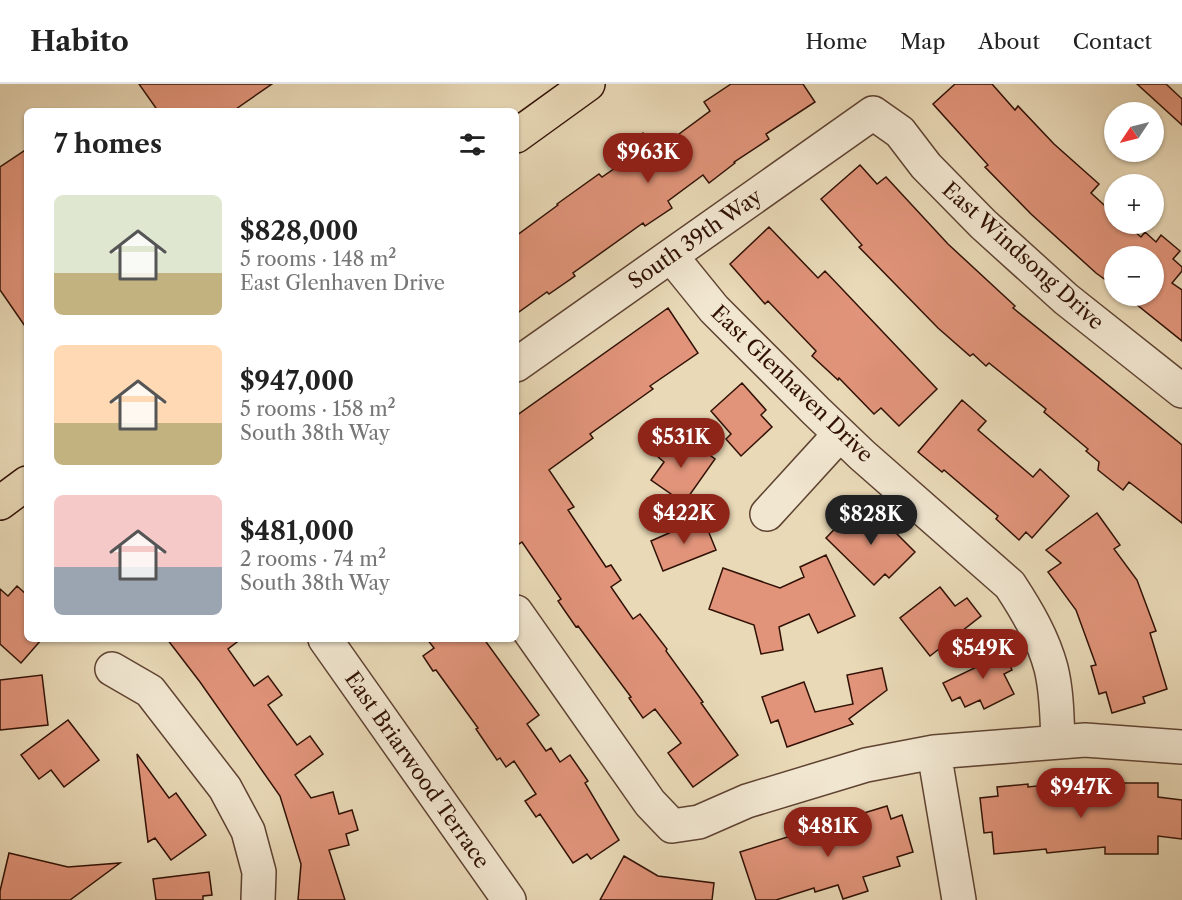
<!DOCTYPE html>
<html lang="en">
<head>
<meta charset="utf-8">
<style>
	:root { --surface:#fff; --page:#f2f2f2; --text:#222; --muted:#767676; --line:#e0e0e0; --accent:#8f2418 }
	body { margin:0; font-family:"Libre Caslon Text",serif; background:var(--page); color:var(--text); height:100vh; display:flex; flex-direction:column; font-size:22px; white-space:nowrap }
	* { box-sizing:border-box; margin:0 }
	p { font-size:20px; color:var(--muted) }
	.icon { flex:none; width:33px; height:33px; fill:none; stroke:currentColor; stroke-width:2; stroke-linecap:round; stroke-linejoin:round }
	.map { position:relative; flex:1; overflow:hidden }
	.sheet { position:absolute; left:24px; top:24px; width:495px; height:534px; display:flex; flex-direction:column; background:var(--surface); border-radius:9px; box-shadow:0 2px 4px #0004 }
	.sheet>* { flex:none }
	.needle { width:39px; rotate:235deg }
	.fabs { position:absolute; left:1104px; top:18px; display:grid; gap:12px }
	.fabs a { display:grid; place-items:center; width:60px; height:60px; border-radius:50%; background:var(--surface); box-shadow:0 2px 4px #0004; font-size:30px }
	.price { position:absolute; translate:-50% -51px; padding:0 14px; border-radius:21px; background:var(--accent); color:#fff; font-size:20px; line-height:39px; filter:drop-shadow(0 2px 3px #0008) }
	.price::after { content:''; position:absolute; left:50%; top:36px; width:18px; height:14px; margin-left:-9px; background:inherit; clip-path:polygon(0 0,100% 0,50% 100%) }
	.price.selected { background:#222; color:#fff }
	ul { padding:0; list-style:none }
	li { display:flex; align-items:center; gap:18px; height:150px; padding:0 30px }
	li span { display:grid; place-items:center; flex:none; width:168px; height:120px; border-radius:9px; color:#555 }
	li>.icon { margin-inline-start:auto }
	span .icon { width:72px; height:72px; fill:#fffc; stroke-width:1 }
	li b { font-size:26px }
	h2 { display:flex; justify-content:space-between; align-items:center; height:72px; padding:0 30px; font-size:26px }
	header { display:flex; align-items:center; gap:36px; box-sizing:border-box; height:84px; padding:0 30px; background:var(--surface); border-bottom:2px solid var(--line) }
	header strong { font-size:28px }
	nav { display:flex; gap:33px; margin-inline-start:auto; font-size:21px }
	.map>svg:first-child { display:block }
</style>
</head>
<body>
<header>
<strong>Habito</strong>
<nav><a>Home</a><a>Map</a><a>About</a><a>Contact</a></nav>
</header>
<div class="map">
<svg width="1182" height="816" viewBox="0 0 1182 816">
	<rect width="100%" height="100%" fill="#e9d9b7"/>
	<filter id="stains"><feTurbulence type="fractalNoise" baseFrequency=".00333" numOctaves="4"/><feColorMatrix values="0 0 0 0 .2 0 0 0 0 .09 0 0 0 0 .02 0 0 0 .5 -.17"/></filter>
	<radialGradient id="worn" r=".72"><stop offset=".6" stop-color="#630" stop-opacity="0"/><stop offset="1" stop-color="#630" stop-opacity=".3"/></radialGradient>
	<path fill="#e1947a" stroke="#311105" stroke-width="1.5" d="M139,0H272L233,27H158Z
		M731,0H803L815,18L766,50L769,55L734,78L735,79L709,99L703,91L668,117L672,124L645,142L643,139L573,189L575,192L549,210L547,208L516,230V152L558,121L557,120L599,90L602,93L631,73L624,62L643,49L656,67L710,27L704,18Z
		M955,0H992L1015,26L1018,22L1054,60L1099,100L1091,109L1114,130V140H1126L1141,153L1145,148L1156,158L1161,151L1180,167L1173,175L1182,183V187L1172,199L1182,206V257L1126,212H1154V172H1114V202L1096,189L1031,130L985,83L988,81L933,20Z
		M1137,0H1166L1182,15V41Z
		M27,65V245L0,206V83Z
		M860,81L877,100L886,93L948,160L1015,222L1013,224L1182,361V439L1129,398L1123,406L1098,386L1099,378L1086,367L1088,365L1044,328L1046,325L989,279L986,282L973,270L970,272L938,244L859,163L862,161L821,115Z
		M769,143L818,194L825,187L937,305L899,342L881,324L874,330L839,294L838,296L812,272L816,267L768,217L765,220L730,180Z
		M668,224L698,269L650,302L653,305L590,350L593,354L549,386L574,423L568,426L606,483L611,481L621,496L611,503L633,535L640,530L667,565L666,567L703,618L701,619L738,671L693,703L668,669L681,659L655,625L643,634L629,614L631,613L578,542L576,543L558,517L561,515L522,458L516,462V332Z
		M742,299L766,326L761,331L772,343L741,372L726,355L731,350L711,327Z
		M962,316L986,337L978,346L1033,393L1040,385L1069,412L1032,454L1026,448L1019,456L996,435L998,432L944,386L942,388L918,368Z
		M669,352L691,368L696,361L715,375L684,419L651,396L664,378L656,371Z
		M873,426L915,468L889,494L885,490L874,501L826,454L849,430L859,440Z
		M1097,429L1120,461L1114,465L1137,496L1156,547L1150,549L1167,605L1143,613L1145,619L1112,629L1106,608L1099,610L1091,582L1096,581L1076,526L1048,488L1061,479L1046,466Z
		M703,434L716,466L663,487L651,457Z
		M826,471L855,532L818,549L809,530L779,543L783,566L761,570L754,541L709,525L723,484L780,504L804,493L800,483Z
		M17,502L27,511V555H42L21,579L0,560V505L8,512Z
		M940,503L955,522L967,514L981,532L930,572L900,534Z
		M167,555H241L228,565L254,602L268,592L282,611L268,621L297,661L310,652L323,670L295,691L311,714L333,708L339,730L352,726L358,746L346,750L349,761L329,766L345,816H298L301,780L280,712L200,598Z
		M427,555H484L539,631L527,640L546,667L551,664L560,678L570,671L588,697L585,699L619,756L591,775L587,770L573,779L540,730L536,733L525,717L536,710L514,677L506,683L500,674L497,676L476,645L478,644L436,586L433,587L423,572L434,564Z
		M998,558L1012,586L1004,590L1014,610L984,625L980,616L965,623L960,613L952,617L943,599L983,580L977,568Z
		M882,584L887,606L849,635L853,640L787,663L778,636L771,639L762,613L804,598L815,628L853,620L847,591Z
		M42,591L48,641L0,646V596Z
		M68,636L99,676L64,703L51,686L39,695L21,671Z
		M137,670L169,714L176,709L206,751L171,776L155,754L148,758Z
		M1074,698L1075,711L1117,706V699H1158V713L1182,716V755L1158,752V770H1105V763L1047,769L1046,765L994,770L992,748L984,749L980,714L998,712L997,703L1028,700V703Z
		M887,722L891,735L902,731L913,768L897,773L900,782L863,793L868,807L843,815L838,801L815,808L814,804L776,816H756L740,768L797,750L796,747L819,740L823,753L857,743L854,732Z
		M9,769L68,783L120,779L70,816H0V807Z
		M624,772L658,792L714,799L712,816H600Z
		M209,788L212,811L203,812V816H156L153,795Z"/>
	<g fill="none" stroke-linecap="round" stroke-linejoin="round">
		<g stroke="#5f4332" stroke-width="36">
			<path id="minor" d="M671,172L714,225L816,327L862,371L1010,501C1027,527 1043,554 1051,584C1057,608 1057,634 1058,658
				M516,281L873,29L900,48L926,82L983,140L1066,215L1182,307
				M767,430L840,350
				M516,528L650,719L672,742L699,738L747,717L866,681L934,668L1085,656L1182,663
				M325,555L509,816
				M112,585L150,607L225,704L248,747L259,788L258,816
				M934,668L959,816"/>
		</g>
		<g stroke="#311105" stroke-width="36">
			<path id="major" d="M516,52L588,0
				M0,419L27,399"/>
		</g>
		<use href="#minor" stroke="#f1e6d0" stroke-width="33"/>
		<use href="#major" stroke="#e9d9b7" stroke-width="33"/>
	</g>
	<g text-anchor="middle" stroke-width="4.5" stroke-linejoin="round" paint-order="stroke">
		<g font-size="21" fill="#311105" stroke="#f1e6d0">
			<text transform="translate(695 155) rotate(-35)" y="7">South 39th Way</text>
			<text transform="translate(1023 172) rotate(42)" y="7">East Windsong Drive</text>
			<text transform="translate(792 300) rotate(44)" y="7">East Glenhaven Drive</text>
			<text transform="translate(417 686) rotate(55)" y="7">East Briarwood Terrace</text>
		</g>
	</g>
	<rect width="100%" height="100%" filter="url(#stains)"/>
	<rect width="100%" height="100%" fill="url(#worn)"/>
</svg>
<div class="fabs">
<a><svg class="needle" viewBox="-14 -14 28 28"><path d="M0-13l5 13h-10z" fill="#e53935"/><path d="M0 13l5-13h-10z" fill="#767676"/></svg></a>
<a>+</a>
<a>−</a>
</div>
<b class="price" style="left:648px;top:100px">$963K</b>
<b class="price" style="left:681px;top:385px">$531K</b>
<b class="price" style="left:684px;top:461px">$422K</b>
<b class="price selected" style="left:871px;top:462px">$828K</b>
<b class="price" style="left:983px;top:596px">$549K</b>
<b class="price" style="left:1081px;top:735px">$947K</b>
<b class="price" style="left:828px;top:774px">$481K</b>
<section class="sheet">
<h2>7 homes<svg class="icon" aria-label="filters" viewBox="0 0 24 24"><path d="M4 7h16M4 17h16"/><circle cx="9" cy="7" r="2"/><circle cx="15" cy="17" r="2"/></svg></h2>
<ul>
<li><span style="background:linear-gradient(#dfe7d0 65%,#c2b280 0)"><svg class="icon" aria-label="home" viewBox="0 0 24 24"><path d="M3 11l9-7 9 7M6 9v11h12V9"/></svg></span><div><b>$828,000</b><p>5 rooms · 148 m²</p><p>East Glenhaven Drive</p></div></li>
<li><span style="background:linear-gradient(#ffd9b3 65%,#c2b280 0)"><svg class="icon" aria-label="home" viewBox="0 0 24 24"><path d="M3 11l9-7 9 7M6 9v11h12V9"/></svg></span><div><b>$947,000</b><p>5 rooms · 158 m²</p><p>South 38th Way</p></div></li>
<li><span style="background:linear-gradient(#f6c9c9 60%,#9aa5b1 0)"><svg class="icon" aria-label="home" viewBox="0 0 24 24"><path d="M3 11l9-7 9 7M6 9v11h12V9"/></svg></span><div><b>$481,000</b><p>2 rooms · 74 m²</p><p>South 38th Way</p></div></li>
</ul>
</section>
</div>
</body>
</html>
